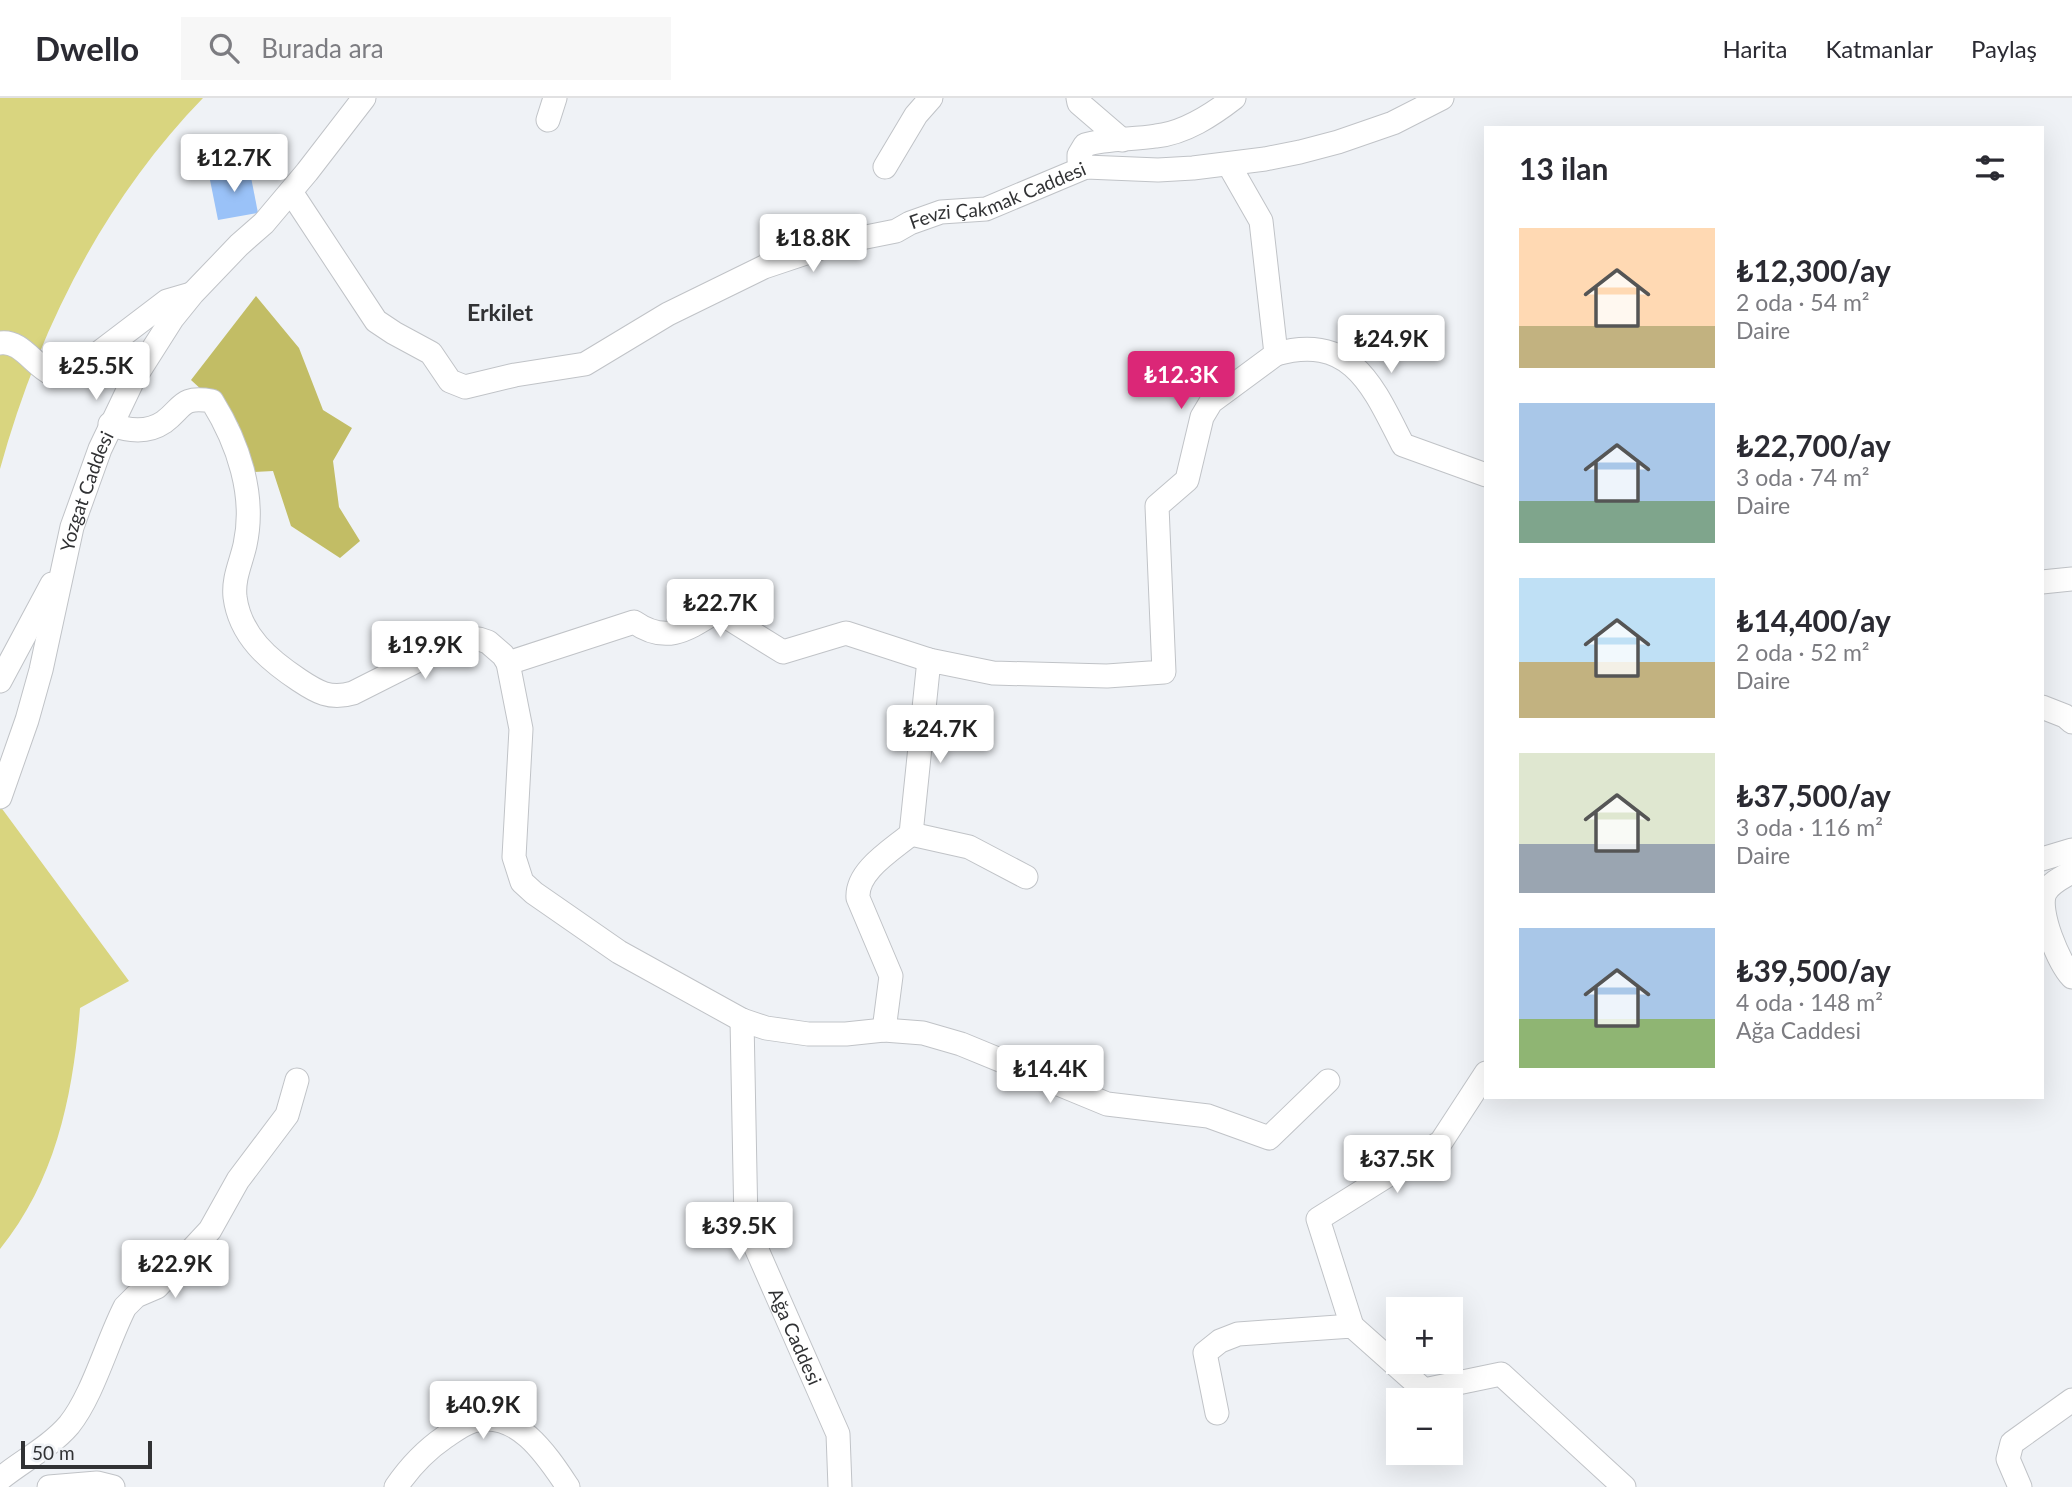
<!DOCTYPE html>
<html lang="tr">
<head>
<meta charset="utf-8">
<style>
	:root { --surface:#fff; --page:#f7f7f7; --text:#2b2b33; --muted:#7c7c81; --line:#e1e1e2; --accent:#db2777 }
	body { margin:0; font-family:Lato,sans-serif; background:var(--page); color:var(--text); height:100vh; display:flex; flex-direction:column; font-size:26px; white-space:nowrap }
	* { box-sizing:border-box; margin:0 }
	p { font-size:23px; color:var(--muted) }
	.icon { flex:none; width:38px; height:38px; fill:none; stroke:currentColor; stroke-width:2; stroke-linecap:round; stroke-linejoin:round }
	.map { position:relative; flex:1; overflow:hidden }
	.details { position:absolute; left:1484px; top:28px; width:560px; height:973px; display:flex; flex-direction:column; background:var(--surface); border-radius:0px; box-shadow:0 7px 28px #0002 }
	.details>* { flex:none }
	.tools { position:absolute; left:1386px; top:1199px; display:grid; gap:14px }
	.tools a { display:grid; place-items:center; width:77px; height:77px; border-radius:0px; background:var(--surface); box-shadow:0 7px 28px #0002; font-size:35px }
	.scale { position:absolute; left:21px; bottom:18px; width:131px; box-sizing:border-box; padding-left:7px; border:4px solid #313234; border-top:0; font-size:19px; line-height:24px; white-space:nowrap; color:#313234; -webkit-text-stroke:5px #eff2f6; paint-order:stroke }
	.price { position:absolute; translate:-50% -60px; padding:0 16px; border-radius:7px; background:#fff; color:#222; font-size:23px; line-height:46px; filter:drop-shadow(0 2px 4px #0008) }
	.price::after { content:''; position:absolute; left:50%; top:42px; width:21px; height:16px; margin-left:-10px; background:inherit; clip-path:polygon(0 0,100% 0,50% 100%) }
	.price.active { background:var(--accent); color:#fff }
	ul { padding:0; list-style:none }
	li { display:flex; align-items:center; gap:21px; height:175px; padding:0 35px }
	li span { display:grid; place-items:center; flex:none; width:196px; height:140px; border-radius:0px; color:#555 }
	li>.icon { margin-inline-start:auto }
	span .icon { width:84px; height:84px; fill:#fffc; stroke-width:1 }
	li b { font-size:30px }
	h2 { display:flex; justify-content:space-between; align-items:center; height:84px; padding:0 35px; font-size:30px }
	header { display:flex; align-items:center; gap:42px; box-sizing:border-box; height:98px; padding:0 35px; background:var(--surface); border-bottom:2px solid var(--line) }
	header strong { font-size:33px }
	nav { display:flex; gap:38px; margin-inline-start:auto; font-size:24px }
	.search { width:490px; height:63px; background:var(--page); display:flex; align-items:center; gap:18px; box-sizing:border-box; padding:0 24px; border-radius:0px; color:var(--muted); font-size:26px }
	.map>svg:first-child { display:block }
</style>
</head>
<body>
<header>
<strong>Dwello</strong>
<div class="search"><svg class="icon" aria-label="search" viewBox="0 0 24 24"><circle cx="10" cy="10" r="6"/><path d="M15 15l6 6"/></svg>Burada ara</div>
<nav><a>Harita</a><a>Katmanlar</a><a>Paylaş</a></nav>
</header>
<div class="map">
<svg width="2072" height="1389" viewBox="0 0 2072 1389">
	<rect width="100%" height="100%" fill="#eff2f6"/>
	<path fill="#d9d57f" d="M0,0H203C103,103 38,233 0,371Z
		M0,708L129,883L80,910C73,997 56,1082 0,1151Z"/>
	<path fill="#c2bd65" d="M256,198L299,250L323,312L352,330L333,363L339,409L360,443L340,460L291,428L273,373L252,374L238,325L191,282Z"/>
	<path fill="#9ac2f8" d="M249,69L258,115L218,122L209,77Z"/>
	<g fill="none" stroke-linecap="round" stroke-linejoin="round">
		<g stroke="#c0c3c7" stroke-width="25">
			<g id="minor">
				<path d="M1078,0L1079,5L1122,42"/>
				<path d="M548,22L555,0"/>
				<path d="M885,69L916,17L931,0"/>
				<path d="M1086,69L1079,62V57L1085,47C1107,40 1133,42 1156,38C1185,35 1212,17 1234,0"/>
				<path id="s1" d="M291,94L376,223L394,235L431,255L450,283L465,289L515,277L585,266L668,216L764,169L836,145L896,133L910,125L941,114L986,111L1086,69L1158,72L1193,70L1265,61L1300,54L1338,44L1393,25L1442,0"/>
				<path d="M0,245C29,240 43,293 75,273L167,203L191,196"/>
				<path d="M1276,256C1353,234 1374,291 1403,347L1486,377"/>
				<path d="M110,326C128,333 148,335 164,324C184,309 180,298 212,303C238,345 256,397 245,447C241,465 233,480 235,499C240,538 269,562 299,582C317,594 330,602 353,595L460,541H479L488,544L503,557L508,565L521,631L514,759L522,784L534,795L619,854L742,922L766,930L808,936H846L884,932L923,935L961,946L1107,1006L1208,1018L1269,1040L1328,983"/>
				<path d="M2042,484L2072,481"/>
				<path d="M508,565L634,524C667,547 688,531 717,513L783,554L846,535L929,562"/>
				<path d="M0,583L52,486"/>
				<path d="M2042,609L2065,618L2072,624"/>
				<path id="s2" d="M0,699L27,622L41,572L72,429L100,351L132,284L172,221L193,195L239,147L264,125L307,74L364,0"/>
				<path d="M911,736L969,749L1026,779"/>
				<path d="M2042,761L2072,752"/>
				<path d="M2072,774C2063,779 2050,785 2045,795C2037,813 2059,865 2072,879"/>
				<path id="s3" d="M742,922L746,1127L838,1336L840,1389"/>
				<path d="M884,932L891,878L858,800C856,773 892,752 911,736L929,562L993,575L1107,578L1164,574L1157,408L1187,382L1202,319L1211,304L1276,256L1261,123L1229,67"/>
				<path d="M1352,1228L1318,1121L1441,1044L1486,975"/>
				<path d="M1217,1315L1205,1255L1220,1243L1238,1236L1352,1228L1424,1292L1501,1276L1624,1389"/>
				<path d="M0,1381C22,1363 50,1349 69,1327C93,1297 107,1244 125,1209L136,1198L157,1189L210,1132L238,1082L287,1017L297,982"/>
				<path d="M49,1389L97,1385L113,1389"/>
				<path d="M396,1389C409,1370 426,1352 445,1339C454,1333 463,1326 473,1323C517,1310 548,1359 568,1389"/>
				<path d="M2020,1389L2008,1361L2012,1345L2072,1302"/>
			</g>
		</g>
		<use href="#minor" stroke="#fff" stroke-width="23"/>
	</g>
	<g text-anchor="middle" stroke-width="7" stroke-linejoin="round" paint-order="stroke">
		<g font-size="19" fill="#313234" stroke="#eff2f6">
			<text dy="7" stroke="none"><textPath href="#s1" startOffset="840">Fevzi Çakmak Caddesi</textPath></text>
			<text dy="7" stroke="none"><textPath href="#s2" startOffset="318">Yozgat Caddesi</textPath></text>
			<text dy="7" stroke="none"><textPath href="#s3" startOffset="327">Ağa Caddesi</textPath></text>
		</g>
		<g font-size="23" font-weight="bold" fill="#313234" stroke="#eff2f6">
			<text x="500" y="223">Erkilet</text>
		</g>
	</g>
</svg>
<div class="tools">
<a>+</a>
<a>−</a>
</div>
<div class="scale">50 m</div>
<b class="price" style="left:234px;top:96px">₺12.7K</b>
<b class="price" style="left:813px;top:176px">₺18.8K</b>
<b class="price" style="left:1391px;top:277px">₺24.9K</b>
<b class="price" style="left:96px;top:304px">₺25.5K</b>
<b class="price active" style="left:1181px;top:313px">₺12.3K</b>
<b class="price" style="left:720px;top:541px">₺22.7K</b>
<b class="price" style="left:425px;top:583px">₺19.9K</b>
<b class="price" style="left:940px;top:667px">₺24.7K</b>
<b class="price" style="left:1050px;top:1007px">₺14.4K</b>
<b class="price" style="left:1397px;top:1097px">₺37.5K</b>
<b class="price" style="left:739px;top:1164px">₺39.5K</b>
<b class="price" style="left:175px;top:1202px">₺22.9K</b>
<b class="price" style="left:483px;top:1343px">₺40.9K</b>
<section class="details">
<h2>13 ilan<svg class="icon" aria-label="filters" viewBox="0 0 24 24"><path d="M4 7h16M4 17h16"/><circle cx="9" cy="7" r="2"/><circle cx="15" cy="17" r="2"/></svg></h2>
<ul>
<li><span style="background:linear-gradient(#ffd9b3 70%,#c2b280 0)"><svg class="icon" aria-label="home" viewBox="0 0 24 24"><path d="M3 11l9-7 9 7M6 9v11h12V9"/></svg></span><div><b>₺12,300/ay</b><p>2 oda · 54 m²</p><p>Daire</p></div></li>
<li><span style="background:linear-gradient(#a9c7e8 70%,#7fa58c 0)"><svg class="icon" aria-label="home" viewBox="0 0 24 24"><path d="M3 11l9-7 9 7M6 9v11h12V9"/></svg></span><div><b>₺22,700/ay</b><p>3 oda · 74 m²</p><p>Daire</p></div></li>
<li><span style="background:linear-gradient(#bfe0f5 60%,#c2b280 0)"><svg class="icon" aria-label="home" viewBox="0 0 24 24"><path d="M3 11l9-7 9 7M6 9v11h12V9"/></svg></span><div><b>₺14,400/ay</b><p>2 oda · 52 m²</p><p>Daire</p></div></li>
<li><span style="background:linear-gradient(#dfe7d0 65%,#9aa5b1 0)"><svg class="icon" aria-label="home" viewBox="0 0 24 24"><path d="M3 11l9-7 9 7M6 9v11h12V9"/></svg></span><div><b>₺37,500/ay</b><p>3 oda · 116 m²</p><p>Daire</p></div></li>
<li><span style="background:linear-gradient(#a9c7e8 65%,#8fb573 0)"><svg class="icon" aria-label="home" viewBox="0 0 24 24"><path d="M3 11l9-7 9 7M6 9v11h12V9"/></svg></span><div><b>₺39,500/ay</b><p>4 oda · 148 m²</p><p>Ağa Caddesi</p></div></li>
</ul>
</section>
</div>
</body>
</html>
